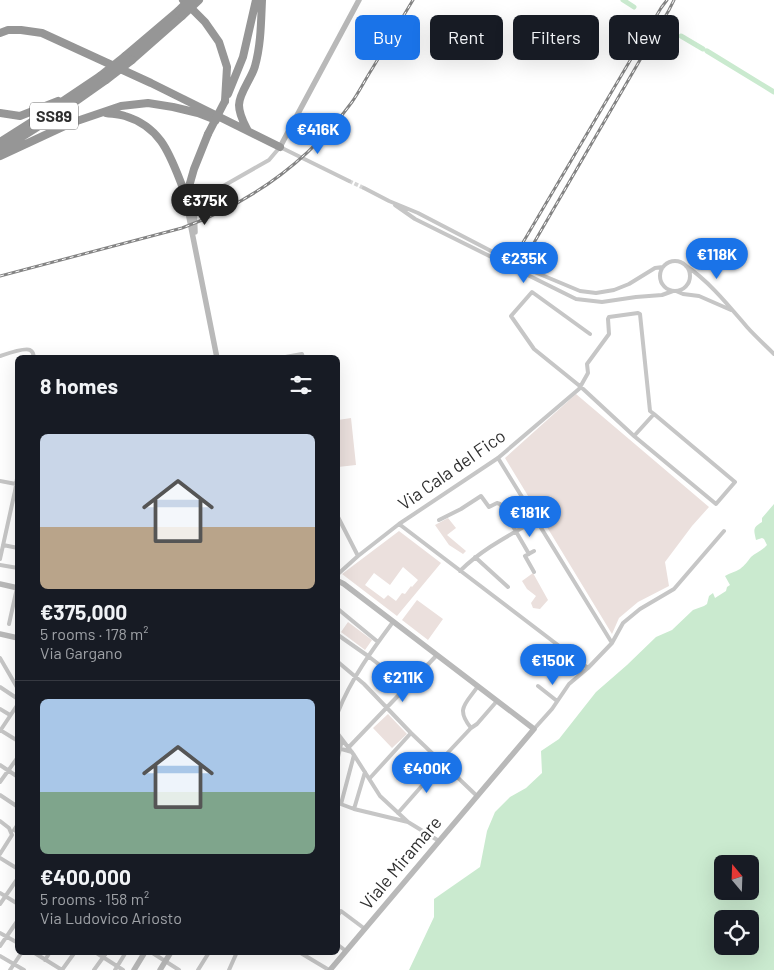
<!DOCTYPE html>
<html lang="en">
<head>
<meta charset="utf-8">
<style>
	:root { --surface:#171b24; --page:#20242c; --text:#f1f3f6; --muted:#9ea1a6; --line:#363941; --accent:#1a73e8 }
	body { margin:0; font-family:Barlow,sans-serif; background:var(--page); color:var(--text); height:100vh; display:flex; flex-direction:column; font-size:19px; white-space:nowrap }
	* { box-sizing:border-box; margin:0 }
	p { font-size:16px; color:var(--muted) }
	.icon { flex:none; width:28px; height:28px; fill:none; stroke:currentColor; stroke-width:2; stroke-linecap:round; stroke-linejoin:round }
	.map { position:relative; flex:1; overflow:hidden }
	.details { position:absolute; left:15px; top:355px; width:325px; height:600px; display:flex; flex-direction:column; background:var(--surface); border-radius:8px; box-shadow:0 5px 20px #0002 }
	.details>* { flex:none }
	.banner { position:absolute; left:355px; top:15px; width:344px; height:45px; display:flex; gap:10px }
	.needle { width:32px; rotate:341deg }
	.fabs { position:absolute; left:714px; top:855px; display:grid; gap:10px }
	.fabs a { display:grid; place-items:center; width:45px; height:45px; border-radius:8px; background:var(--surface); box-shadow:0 5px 20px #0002; font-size:25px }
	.price { position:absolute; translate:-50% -42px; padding:0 11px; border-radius:18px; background:var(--accent); color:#fff; font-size:16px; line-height:32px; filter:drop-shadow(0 1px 2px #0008) }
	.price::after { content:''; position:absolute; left:50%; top:30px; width:15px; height:11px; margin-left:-8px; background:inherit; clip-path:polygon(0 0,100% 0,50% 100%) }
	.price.current { background:#222; color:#fff }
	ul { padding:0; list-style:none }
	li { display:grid; align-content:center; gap:10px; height:265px; padding:0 25px }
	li+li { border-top:1px solid var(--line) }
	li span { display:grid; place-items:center; height:155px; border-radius:8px; color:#555 }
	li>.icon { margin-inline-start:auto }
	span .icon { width:90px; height:90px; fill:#fffc; stroke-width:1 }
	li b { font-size:21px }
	h2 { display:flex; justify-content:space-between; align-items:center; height:60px; padding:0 25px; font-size:21px }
	.tag { padding:0 18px; border-radius:8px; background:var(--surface); box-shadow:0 5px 20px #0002; font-size:18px; line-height:45px }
	.tag.current { background:var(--accent); color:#fff }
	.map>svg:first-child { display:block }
</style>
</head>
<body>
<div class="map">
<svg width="774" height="970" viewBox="0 0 774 970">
	<rect width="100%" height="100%" fill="#fff"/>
	<path fill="#ebe0dd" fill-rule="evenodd" d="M576,394L709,507L692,526L665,562L669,586L638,602L619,618L612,634L505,458Z
		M351,418L356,465L338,467V420Z
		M448,518L456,528L447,535L466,551L463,554L449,545L435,525Z
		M399,531L441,563L397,616L342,574ZM403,567L418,580L412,587L411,586L405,594L402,593L396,601L388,595L384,599L365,585L374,573L390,585Z
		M533,573L548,600L540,609L533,608L531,603L536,596L527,589L522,581Z
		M417,600L443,619L428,640L402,620Z
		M348,622L372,640L365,650L341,632Z
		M388,714L407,734L392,748L373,728Z"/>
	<path fill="#caeacf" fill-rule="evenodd" d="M774,504V970H409L434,917V899L480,867L487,831L495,812L510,797L526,788L542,773L541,751L559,739L596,692L627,665L656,637L672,630L693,610L704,606L707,604L709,596L713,593L715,598L726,591L727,587L730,585L725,576C730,573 735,572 740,569C745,565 747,562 751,557C755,553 762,551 767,545L764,539L762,538L756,540C754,530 752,528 762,522V518ZM722,864H750V891H722ZM722,919H750V946H722Z"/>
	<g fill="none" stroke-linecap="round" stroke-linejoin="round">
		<path stroke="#caeacf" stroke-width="5" d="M623,0L634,7
			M681,36L703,49
			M707,51L774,92"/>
		<path stroke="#d5d5d5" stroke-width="4" stroke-dasharray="4 2" stroke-linecap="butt" d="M349,181L364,188"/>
		<path stroke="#c6c6c6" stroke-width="4" d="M364,188L389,201L418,213L518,265L580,291L596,293L614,290L629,284L655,268L663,267
			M197,191H213
			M197,201L269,160L280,147L349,181
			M395,205L415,219L576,299L602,302L636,297L662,295L673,291
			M660 276a15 15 0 1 1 30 0a15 15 0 1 1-30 0Z
			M686,266C709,281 729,306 747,327C755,336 765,345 774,354
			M676,291L683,294L699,296L731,310
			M590,334L532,292L511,316L534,349L581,387L634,436L716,504L735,482L654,414L634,436
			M0,356C6,354 25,347 30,350C34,352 33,354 34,358
			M280,358L302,354L303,358
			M498,458L612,643
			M0,481L16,484
			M338,517L358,556
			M439,520L461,509L481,496L489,507L497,503L500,504L529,554
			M399,524L588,668
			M3,545L18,548
			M475,557L508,587
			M0,559L15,491L18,472
			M0,565L18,568
			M460,571C482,549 510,535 536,520
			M534,572L525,556L534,551
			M338,574L358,556L399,524L498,458L579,389L588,373L587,364L609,334L608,319L609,317L638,313L640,314L650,411L654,414
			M338,609L378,642
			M9,624L17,588
			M338,635L368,656L407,686
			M0,658L18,689
			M338,662L364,684L411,733L477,796
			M538,686L557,701
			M0,687L18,699
			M0,709L10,715
			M338,712C351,679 372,650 393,622
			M471,728C455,708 466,704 478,686
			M534,729L552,709L569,684L588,668L612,643L623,623L640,609L674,589L724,531
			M0,730L18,741
			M0,731L18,704
			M338,734L354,755L380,796L408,822L439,841
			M349,747L437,655
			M338,748L352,752
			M338,757L342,740
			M440,761L471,728L477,724L497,701
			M0,765L18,777
			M370,778L411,733
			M0,782L18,757
			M0,795L18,807
			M338,803L354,809L408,822
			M341,804L354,755
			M354,809L365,772
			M398,813L442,763
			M0,821L9,828L12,835L0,854
			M18,824L14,830L18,832
			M0,858L18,869
			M0,893L18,904
			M0,904L18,878
			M338,915L341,911L365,929
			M0,933L18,943
			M338,945L346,951
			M0,946L18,920
			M33,952L62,970L75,952
			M95,952L123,970
			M151,952L179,970
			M299,952L329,970
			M0,956L24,970
			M45,960L50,952
			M10,970L22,952
			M94,970L107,952
			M115,970L126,952
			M198,970L208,954
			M229,970L237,952"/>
		<path stroke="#b9b9b9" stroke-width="5.5" d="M280,147L359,0
			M183 197a8 8 0 1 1 16 0a8 8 0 1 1-16 0Z
			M186,202L217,358
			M194,204L195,232
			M0,584L18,588
			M0,634L18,638
			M134,970L145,952
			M160,970L171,952
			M330,970L534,729L344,584L338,581"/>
		<path stroke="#969696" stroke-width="8" d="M183,0L205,22L219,42L227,67L225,101
			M0,33L8,30H21L42,33L151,83L280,147
			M125,56L178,11
			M132,60L182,16
			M228,94L243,57L256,0
			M0,113L20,116L58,101
			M106,113C112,114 119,114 125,116C164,128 171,159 185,193
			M248,131C244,123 239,115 239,105C239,93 252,78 255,66C261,45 261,22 262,0
			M0,142L36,119L100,76
			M0,151L55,116L106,80
			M0,156L71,123L121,106L148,103L173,107L198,113L216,120
			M188,190L194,169L208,134"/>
		<g stroke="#848484" stroke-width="3">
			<path id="rail" d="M515,256L661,8L667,0
				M524,260L669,10L674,0
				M0,276L182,228C250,203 309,161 352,102C359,92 365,80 372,69C386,46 399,23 413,0"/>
		</g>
		<use href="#rail" stroke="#fff" stroke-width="1" stroke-dasharray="4" stroke-linecap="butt"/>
		<path stroke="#969696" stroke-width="8" d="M178,11L189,0
			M182,16L199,0
			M100,76L125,56
			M106,80L132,60
			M208,134L225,101"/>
	</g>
	<g text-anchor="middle" stroke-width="5" stroke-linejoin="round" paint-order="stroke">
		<rect fill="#fff" stroke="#6d6d6d" stroke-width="1" x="30" y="102.5" width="48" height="27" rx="4"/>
		<g font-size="16" font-weight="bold" fill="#2f2f2f">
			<text x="54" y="122">SS89</text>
		</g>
		<g font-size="18" fill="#2f2f2f" stroke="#fff">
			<text transform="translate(452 470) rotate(-35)" y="6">Via Cala del Fico</text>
			<text transform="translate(401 863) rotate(-50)" y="6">Viale Miramare</text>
		</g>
	</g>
</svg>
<div class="fabs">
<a><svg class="needle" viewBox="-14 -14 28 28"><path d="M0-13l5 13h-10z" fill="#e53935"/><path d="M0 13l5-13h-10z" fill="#9ea1a6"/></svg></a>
<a><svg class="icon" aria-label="locate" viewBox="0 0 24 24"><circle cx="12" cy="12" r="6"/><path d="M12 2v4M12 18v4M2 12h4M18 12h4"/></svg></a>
</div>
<b class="price" style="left:318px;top:155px">€416K</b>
<b class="price current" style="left:205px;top:226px">€375K</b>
<b class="price" style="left:717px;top:280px">€118K</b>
<b class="price" style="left:524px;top:284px">€235K</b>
<b class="price" style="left:530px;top:538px">€181K</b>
<b class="price" style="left:553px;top:686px">€150K</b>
<b class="price" style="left:403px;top:703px">€211K</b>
<b class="price" style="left:427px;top:794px">€400K</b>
<div class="banner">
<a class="tag current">Buy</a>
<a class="tag">Rent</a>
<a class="tag">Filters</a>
<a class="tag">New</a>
</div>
<section class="details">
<h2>8 homes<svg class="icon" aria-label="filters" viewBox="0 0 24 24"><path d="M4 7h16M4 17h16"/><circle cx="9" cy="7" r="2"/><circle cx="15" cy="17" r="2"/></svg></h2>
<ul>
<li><span style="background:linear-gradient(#c9d6e8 60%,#b9a48a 0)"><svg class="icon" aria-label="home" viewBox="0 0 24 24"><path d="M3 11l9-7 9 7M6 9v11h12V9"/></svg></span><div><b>€375,000</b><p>5 rooms · 178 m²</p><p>Via Gargano</p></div></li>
<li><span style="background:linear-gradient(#a9c7e8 60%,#7fa58c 0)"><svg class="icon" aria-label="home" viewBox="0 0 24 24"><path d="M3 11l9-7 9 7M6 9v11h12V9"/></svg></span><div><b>€400,000</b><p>5 rooms · 158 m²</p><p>Via Ludovico Ariosto</p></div></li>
</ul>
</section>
</div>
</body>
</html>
